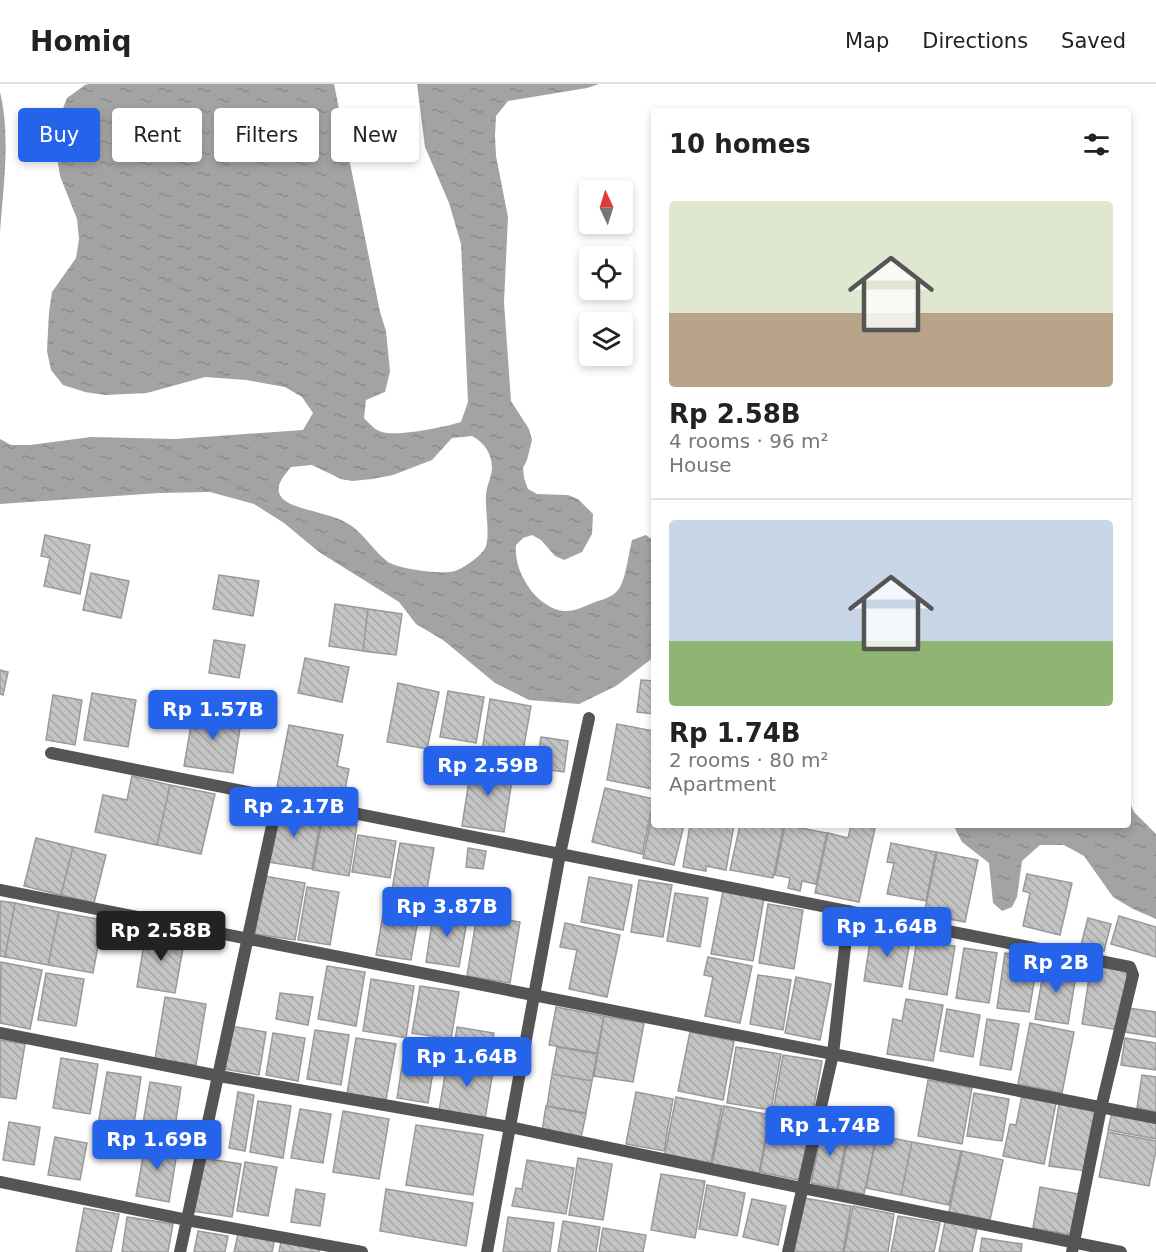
<!DOCTYPE html>
<html lang="en">
<head>
<meta charset="utf-8">
<style>
	:root { --surface:#fff; --page:#f6f6f6; --text:#222; --muted:#767676; --line:#e0e0e0; --accent:#2563eb }
	body { margin:0; font-family:"DejaVu Sans",sans-serif; background:var(--page); color:var(--text); height:100vh; display:flex; flex-direction:column; font-size:22px; white-space:nowrap }
	* { box-sizing:border-box; margin:0 }
	p { font-size:20px; color:var(--muted) }
	.icon { flex:none; width:33px; height:33px; fill:none; stroke:currentColor; stroke-width:2; stroke-linecap:round; stroke-linejoin:round }
	.map { position:relative; flex:1; overflow:hidden }
	.sheet { position:absolute; left:651px; top:24px; width:480px; height:720px; display:flex; flex-direction:column; background:var(--surface); border-radius:6px; box-shadow:0 3px 9px #0003 }
	.sheet>* { flex:none }
	.hud { position:absolute; left:18px; top:24px; width:543px; height:54px; display:flex; gap:12px }
	.needle { width:39px; rotate:356deg }
	.fabs { position:absolute; left:579px; top:96px; display:grid; gap:12px }
	.fabs a { display:grid; place-items:center; width:54px; height:54px; border-radius:6px; background:var(--surface); box-shadow:0 3px 9px #0003; font-size:30px }
	.price { position:absolute; translate:-50% -51px; padding:0 14px; border-radius:6px; background:var(--accent); color:#fff; font-size:20px; line-height:39px; filter:drop-shadow(0 2px 3px #0008) }
	.price::after { content:''; position:absolute; left:50%; top:36px; width:18px; height:14px; margin-left:-9px; background:inherit; clip-path:polygon(0 0,100% 0,50% 100%) }
	.price.on { background:#222; color:#fff }
	ul { padding:0; list-style:none }
	li { display:grid; align-content:center; gap:12px; height:318px; padding:0 18px }
	li+li { border-top:2px solid var(--line) }
	li span { display:grid; place-items:center; height:186px; border-radius:6px; color:#555 }
	li>.icon { margin-inline-start:auto }
	span .icon { width:108px; height:108px; fill:#fffc; stroke-width:1 }
	li b { font-size:26px }
	h2 { display:flex; justify-content:space-between; align-items:center; height:72px; padding:0 18px; font-size:26px }
	.tag { padding:0 21px; border-radius:6px; background:var(--surface); box-shadow:0 3px 9px #0003; font-size:21px; line-height:54px }
	.tag.on { background:var(--accent); color:#fff }
	header { display:flex; align-items:center; gap:36px; box-sizing:border-box; height:84px; padding:0 30px; background:var(--surface); border-bottom:2px solid var(--line) }
	header strong { font-size:28px }
	nav { display:flex; gap:33px; margin-inline-start:auto; font-size:21px }
	.map>svg:first-child { display:block }
</style>
</head>
<body>
<header>
<strong>Homiq</strong>
<nav><a>Map</a><a>Directions</a><a>Saved</a></nav>
</header>
<div class="map">
<svg width="1156" height="1168" viewBox="0 0 1156 1168">
	<defs>
		<pattern id="water-ripples" width="26" height="14" patternUnits="userSpaceOnUse" patternTransform="scale(1.5)"><rect width="26" height="14" fill="#a3a3a3"/><path d="M2 4q2-2 4 0t4 0M15 11q2-2 4 0t4 0" fill="none" stroke="#8b8b8b"/></pattern>
		<pattern id="building-back-hatch" width="6" height="6" patternUnits="userSpaceOnUse" patternTransform="scale(1.5)"><rect width="6" height="6" fill="#c4c4c4"/><path d="M-1 5l2 2M0 0l6 6M5-1l2 2" fill="none" stroke="#a7a7a7"/></pattern>
	</defs>
	<rect width="100%" height="100%" fill="#fff"/>
	<path fill="url(#water-ripples)" fill-rule="evenodd" d="M89,0H334L380,228L386,247L390,287L385,308L366,316L364,334C368,338 374,345 379,347C393,354 445,343 461,338L468,318L461,160L449,119L425,63L417,0H599L587,4L508,17L496,32L495,52L496,72L508,133L504,218L511,317L529,345L532,356L527,376L523,384L524,394L528,405L537,410L568,411L578,415L593,430L592,450L582,468L564,476L555,472L541,456L532,451L523,454L516,461C513,487 536,524 564,527C574,528 585,522 595,518C605,515 616,512 621,501C626,491 629,468 632,456L646,451L654,457V573L616,602L579,620L529,616L495,599L443,556L416,540L399,518L319,468L284,439L254,420L210,408L159,409L0,420V355L11,361H30L91,353L175,355L303,346L313,329L302,313L285,303L246,296L205,293L147,309L105,311L85,308L63,301L51,286L47,267L49,228L52,208L76,174L79,155L77,135L60,92L57,73L60,32L67,14L85,1ZM472,352C485,359 492,370 492,385C491,394 486,403 486,412C485,426 490,449 486,462C484,470 464,484 455,487C443,491 399,485 388,478C372,466 363,447 345,438C330,429 291,425 282,414C273,403 284,392 291,383L312,381L341,395L352,397L372,395L393,391L432,376L452,354Z
		M0,8C11,54 3,103 0,149Z
		M1128,715L1134,728L1156,750V835L1133,825L1113,813L1084,772L1064,761H1040L1022,777L1017,813L1012,823L1002,827L993,819L989,779L962,758L953,741H1128Z"/>
	<path fill="url(#building-back-hatch)" stroke="#999" stroke-width="1.5" d="M45,451L90,461L80,510L44,502L50,474L41,472Z
		M91,489L129,497L121,534L83,526Z
		M219,491L259,497L253,532L213,525Z
		M335,520L368,525L363,567L329,562Z
		M368,525L402,530L396,571L363,567Z
		M214,556L245,561L239,594L209,589Z
		M305,574L349,583L342,618L298,609Z
		M0,586L8,588L3,611L0,610Z
		M641,596L654,597V630L637,628Z
		M398,599L439,608L427,665L387,658Z
		M448,607L484,613L476,659L440,653Z
		M92,609L136,616L128,663L84,656Z
		M53,611L82,616L75,661L46,656Z
		M490,615L531,622L522,673L482,667Z
		M194,624L242,631L233,689L184,682Z
		M617,640L654,647L653,705L607,696Z
		M289,641L343,651L337,682L349,685L342,721L276,708Z
		M541,653L568,657L564,688L536,684Z
		M472,677L514,683L504,748L462,742Z
		M132,692L170,701L157,761L95,748L103,711L127,716Z
		M170,701L215,710L201,770L157,761Z
		M605,704L654,715L642,770L592,758Z
		M654,723V741H684L674,781L643,774Z
		M276,724L321,731L312,785L267,778Z
		M322,736L357,741L349,792L313,786Z
		M690,741H734L726,786L706,782V787L683,783Z
		M740,741H784L773,794L730,786Z
		M785,741L827,749L816,800L802,797L800,807L788,804L790,794L775,791Z
		M851,741H859L875,744L859,818L815,809L828,749L848,754Z
		M358,751L396,757L390,794L352,788Z
		M36,754L73,763L61,811L24,802Z
		M400,759L434,764L425,817L391,812Z
		M891,759L936,768L926,817L887,810L894,779L887,778Z
		M73,763L106,771L94,819L61,811Z
		M468,764L486,767L483,785L466,783Z
		M937,768L978,776L965,838L924,830Z
		M1027,790L1072,799L1060,851L1023,842L1030,809L1023,807Z
		M264,792L305,799L295,856L255,850Z
		M589,793L632,801L623,846L581,838Z
		M639,796L672,801L663,853L631,848Z
		M307,803L339,808L330,861L298,856Z
		M723,807L764,814L753,877L711,870Z
		M675,809L708,814L700,863L667,857Z
		M0,817L15,819L5,873L0,872Z
		M15,819L59,828L48,881L5,873Z
		M385,819L420,824L411,876L376,871Z
		M768,820L803,826L794,885L759,879Z
		M434,826L468,831L459,883L426,878Z
		M59,828L103,836L93,889L48,881Z
		M477,831L520,838L510,899L467,892Z
		M1119,832L1156,843V873L1111,860Z
		M1088,834L1111,840L1104,867L1081,861Z
		M565,839L620,851L607,913L569,905L577,866L560,863Z
		M872,845L911,851L902,903L864,897Z
		M146,847L185,853L175,909L137,903Z
		M917,856L955,862L947,911L909,905Z
		M964,864L997,869L989,919L956,914Z
		M1005,869L1038,875L1029,928L997,924Z
		M708,873L752,882L740,939L705,932L713,893L704,891Z
		M1,878L42,886L30,945L0,939Z
		M1045,879L1077,885L1068,940L1035,935Z
		M1091,881L1128,887L1118,946L1082,940Z
		M327,882L365,888L356,942L318,935Z
		M46,889L84,895L76,942L38,936Z
		M758,891L791,896L783,946L750,940Z
		M796,893L831,900L820,956L785,949Z
		M371,895L414,902L406,954L363,947Z
		M420,902L459,908L451,955L412,949Z
		M280,909L313,913L308,941L276,935Z
		M165,913L206,920L196,981L155,975Z
		M906,915L943,921L933,977L887,970L893,935L902,937Z
		M556,923L604,932L597,969L549,961Z
		M1128,924L1156,928V953L1125,948Z
		M947,925L980,931L973,973L940,967Z
		M604,932L644,939L633,998L594,992Z
		M987,935L1019,940L1011,986L980,981Z
		M1030,939L1074,948L1062,1009L1018,1000Z
		M230,942L266,948L259,991L223,985Z
		M457,943L494,949L489,975L453,969Z
		M315,946L349,951L341,1001L307,995Z
		M690,948L734,957L723,1016L678,1007Z
		M273,949L305,954L298,997L266,991Z
		M356,954L396,960L386,1016L347,1010Z
		M1125,954L1156,959V986L1121,981Z
		M0,956L25,960L16,1015L0,1013Z
		M405,963L436,968L428,1019L397,1014Z
		M557,963L597,970L592,997L552,990Z
		M736,963L781,970L771,1026L727,1019Z
		M783,971L822,977L812,1033L773,1027Z
		M448,973L494,981L485,1035L439,1027Z
		M61,974L98,980L90,1030L53,1024Z
		M107,988L141,993L133,1047L98,1041Z
		M552,990L592,997L586,1029L547,1022Z
		M1142,991L1156,993V1028L1137,1024Z
		M928,996L972,1004L962,1060L918,1052Z
		M150,998L181,1003L173,1056L141,1051Z
		M238,1008L254,1011L245,1067L229,1064Z
		M636,1008L673,1015L664,1067L626,1060Z
		M974,1009L1009,1015L1002,1057L967,1052Z
		M1022,1012L1056,1019L1044,1080L1003,1072L1010,1040L1016,1041Z
		M676,1013L722,1022L711,1079L665,1070Z
		M258,1017L291,1022L283,1074L250,1068Z
		M1059,1020L1097,1026L1087,1087L1049,1082Z
		M546,1022L586,1030L581,1054L542,1047Z
		M724,1022L770,1031L759,1089L712,1080Z
		M300,1025L331,1030L323,1079L291,1074Z
		M343,1027L389,1035L379,1095L333,1088Z
		M1112,1028L1156,1036V1055L1108,1046Z
		M771,1031L811,1038L799,1096L760,1088Z
		M9,1038L40,1043L34,1081L3,1076Z
		M851,1040L878,1045L864,1110L838,1105Z
		M416,1041L483,1051L473,1111L406,1101Z
		M823,1041L848,1046L837,1104L811,1099Z
		M1108,1048L1156,1057V1066L1149,1102L1099,1093Z
		M877,1051L912,1058L901,1111L866,1104Z
		M55,1053L87,1059L80,1096L48,1091Z
		M146,1056L178,1062L169,1118L136,1112Z
		M912,1058L961,1067L949,1121L901,1111Z
		M962,1067L1003,1076L990,1136L949,1128Z
		M202,1074L241,1080L232,1133L193,1127Z
		M578,1074L612,1080L603,1136L569,1131Z
		M527,1076L574,1084L566,1130L512,1122L516,1104L522,1105Z
		M245,1078L277,1083L268,1132L237,1127Z
		M661,1090L705,1097L695,1154L651,1146Z
		M707,1101L745,1109L737,1152L699,1145Z
		M1040,1103L1079,1110L1071,1151L1033,1144Z
		M296,1105L325,1110L320,1142L291,1138Z
		M386,1105L473,1119L466,1162L380,1147Z
		M804,1114L851,1122L843,1168H794Z
		M752,1115L786,1122L778,1161L743,1153Z
		M853,1122L894,1130L888,1168H844Z
		M84,1124L119,1130L111,1168H76Z
		M898,1132L940,1139L934,1168H891Z
		M127,1133L173,1140L168,1168H122Z
		M508,1133L554,1139L550,1168H503Z
		M563,1137L600,1143L596,1168H558Z
		M945,1138L977,1144L972,1168H939Z
		M603,1144L646,1151L643,1168H599Z
		M198,1147L228,1152L225,1168H194Z
		M238,1150L274,1158L272,1168H234Z
		M982,1154L1022,1160L1021,1168H980Z
		M281,1157L320,1164L319,1168H279Z"/>
	<g fill="none" stroke-linecap="round" stroke-linejoin="round">
		<path stroke="#555" stroke-width="12" d="M51,669L1130,883L1133,891L1101,1024L1072,1168
			M0,806L833,970L1156,1034
			M0,949L219,992L510,1043L802,1104L1121,1168
			M0,1098L187,1136L362,1168
			M180,1168L278,714
			M487,1168L560,770L589,634
			M788,1168L833,970L849,827"/>
	</g>
</svg>
<div class="fabs">
<a><svg class="needle" viewBox="-14 -14 28 28"><path d="M0-13l5 13h-10z" fill="#e53935"/><path d="M0 13l5-13h-10z" fill="#767676"/></svg></a>
<a><svg class="icon" aria-label="locate" viewBox="0 0 24 24"><circle cx="12" cy="12" r="6"/><path d="M12 2v4M12 18v4M2 12h4M18 12h4"/></svg></a>
<a><svg class="icon" aria-label="layers" viewBox="0 0 24 24"><path d="M12 4l9 5-9 5-9-5zM3 14l9 5 9-5"/></svg></a>
</div>
<b class="price" style="left:213px;top:657px">Rp 1.57B</b>
<b class="price" style="left:488px;top:713px">Rp 2.59B</b>
<b class="price" style="left:294px;top:754px">Rp 2.17B</b>
<b class="price" style="left:447px;top:854px">Rp 3.87B</b>
<b class="price" style="left:887px;top:874px">Rp 1.64B</b>
<b class="price on" style="left:161px;top:878px">Rp 2.58B</b>
<b class="price" style="left:1056px;top:910px">Rp 2B</b>
<b class="price" style="left:467px;top:1004px">Rp 1.64B</b>
<b class="price" style="left:830px;top:1073px">Rp 1.74B</b>
<b class="price" style="left:157px;top:1087px">Rp 1.69B</b>
<div class="hud">
<a class="tag on">Buy</a>
<a class="tag">Rent</a>
<a class="tag">Filters</a>
<a class="tag">New</a>
</div>
<section class="sheet">
<h2>10 homes<svg class="icon" aria-label="filters" viewBox="0 0 24 24"><path d="M4 7h16M4 17h16"/><circle cx="9" cy="7" r="2"/><circle cx="15" cy="17" r="2"/></svg></h2>
<ul>
<li><span style="background:linear-gradient(#dfe7d0 60%,#b9a48a 0)"><svg class="icon" aria-label="home" viewBox="0 0 24 24"><path d="M3 11l9-7 9 7M6 9v11h12V9"/></svg></span><div><b>Rp 2.58B</b><p>4 rooms · 96 m²</p><p>House</p></div></li>
<li><span style="background:linear-gradient(#c9d6e8 65%,#8fb573 0)"><svg class="icon" aria-label="home" viewBox="0 0 24 24"><path d="M3 11l9-7 9 7M6 9v11h12V9"/></svg></span><div><b>Rp 1.74B</b><p>2 rooms · 80 m²</p><p>Apartment</p></div></li>
</ul>
</section>
</div>
</body>
</html>
